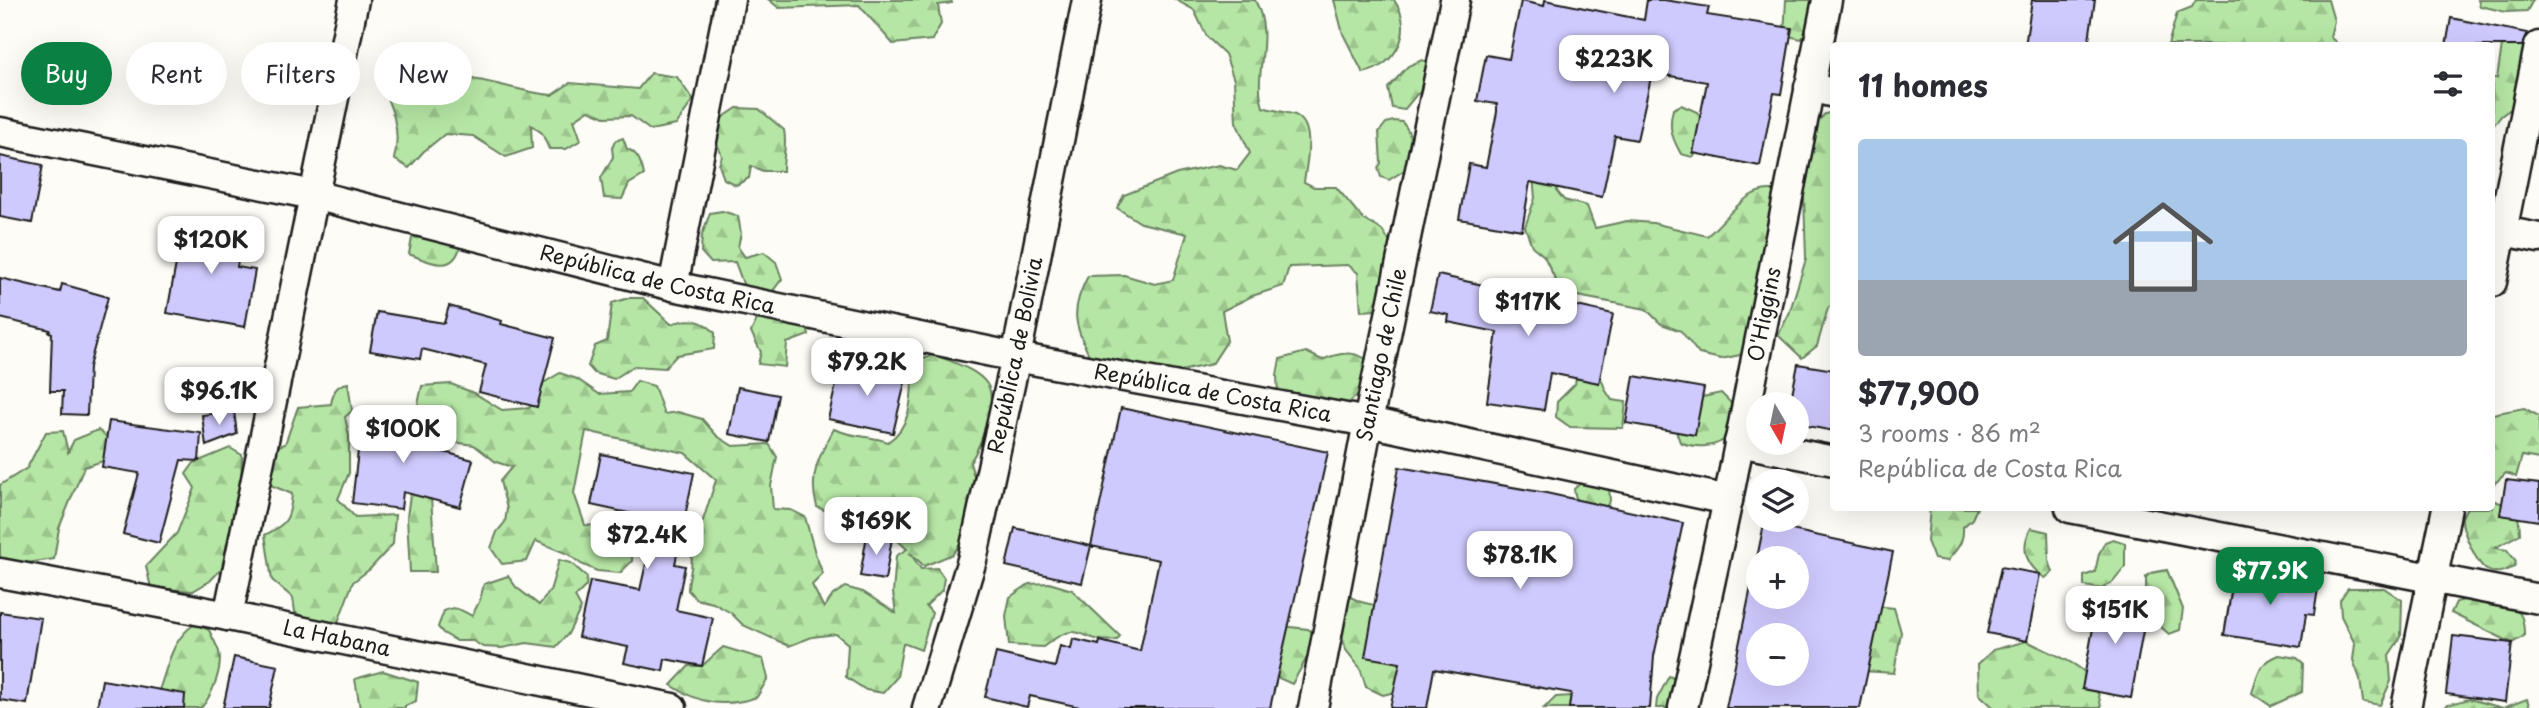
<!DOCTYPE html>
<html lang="en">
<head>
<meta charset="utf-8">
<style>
	:root { --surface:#fff; --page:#f7f7f7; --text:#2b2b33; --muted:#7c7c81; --accent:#0b8043 }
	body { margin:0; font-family:"Playpen Sans",sans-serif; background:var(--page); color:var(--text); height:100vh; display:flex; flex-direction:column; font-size:26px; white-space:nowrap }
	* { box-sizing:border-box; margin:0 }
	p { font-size:23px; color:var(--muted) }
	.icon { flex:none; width:38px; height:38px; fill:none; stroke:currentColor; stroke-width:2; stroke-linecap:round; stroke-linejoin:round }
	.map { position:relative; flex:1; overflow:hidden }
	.details { position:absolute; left:1830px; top:42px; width:665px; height:469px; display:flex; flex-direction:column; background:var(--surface); border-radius:7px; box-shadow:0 7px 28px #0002 }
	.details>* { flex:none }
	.top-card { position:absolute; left:21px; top:42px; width:665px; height:63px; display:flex; gap:14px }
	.needle { width:46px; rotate:171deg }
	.fabs { position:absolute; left:1746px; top:392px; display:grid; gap:14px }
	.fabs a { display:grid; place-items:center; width:63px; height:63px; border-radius:50%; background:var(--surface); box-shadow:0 7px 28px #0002; font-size:35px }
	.price { position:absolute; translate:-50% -60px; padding:0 16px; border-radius:14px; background:#fff; color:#222; font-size:23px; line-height:46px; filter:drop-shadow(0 2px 4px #0008) }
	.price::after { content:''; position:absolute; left:50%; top:42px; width:21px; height:16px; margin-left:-10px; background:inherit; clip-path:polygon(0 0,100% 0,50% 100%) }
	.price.selected { background:var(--accent); color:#fff }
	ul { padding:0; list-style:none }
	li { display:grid; align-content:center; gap:14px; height:371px; padding:0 28px }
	li span { display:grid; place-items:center; height:217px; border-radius:7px; color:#555 }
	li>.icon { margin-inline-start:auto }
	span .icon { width:126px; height:126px; fill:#fffc; stroke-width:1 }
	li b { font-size:30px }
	h2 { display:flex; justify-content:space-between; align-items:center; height:84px; padding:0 28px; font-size:30px }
	.chip { padding:0 24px; border-radius:32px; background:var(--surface); box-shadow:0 7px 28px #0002; font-size:24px; line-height:63px }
	.chip.selected { background:var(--accent); color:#fff }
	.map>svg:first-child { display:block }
</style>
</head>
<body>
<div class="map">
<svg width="2539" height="708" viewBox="0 0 2539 708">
	<defs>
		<pattern id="forest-firs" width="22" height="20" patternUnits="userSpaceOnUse" patternTransform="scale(1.75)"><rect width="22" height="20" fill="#b6e6a5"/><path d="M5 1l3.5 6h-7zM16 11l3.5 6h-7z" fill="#9cc58d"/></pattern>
	</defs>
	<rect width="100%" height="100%" fill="#fdfcf7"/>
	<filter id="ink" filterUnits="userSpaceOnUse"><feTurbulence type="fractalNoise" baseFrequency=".0143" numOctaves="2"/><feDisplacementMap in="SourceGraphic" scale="14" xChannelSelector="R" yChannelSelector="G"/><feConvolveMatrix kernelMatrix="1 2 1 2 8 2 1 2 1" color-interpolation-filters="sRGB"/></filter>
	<g filter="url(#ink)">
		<path fill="url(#forest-firs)" stroke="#698160" stroke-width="2" d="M769,0H951L952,3L938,5L941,24L932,40L893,44L859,5L779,8Z
			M1176,0H1255C1275,38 1252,73 1263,107C1271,110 1292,113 1297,116C1316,127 1306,165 1304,182L1314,187H1336L1363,219L1382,230L1390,242L1388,267L1377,310L1361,311L1358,273L1348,265L1289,267L1283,286L1252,296L1222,311L1227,341L1212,364L1172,373L1092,362C1076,326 1068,314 1088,276L1124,275L1155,284L1173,280L1187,234L1141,223L1117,208L1124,195L1177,174L1219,165L1237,170L1250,153L1236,122L1234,80L1225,54L1207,37L1194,10Z
			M1334,0H1394C1415,29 1397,66 1363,73L1343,34Z
			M1786,0H1825L1814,27L1801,39L1784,35Z
			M2196,0H2328L2334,21L2330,37L2339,45H2168L2177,13L2192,7Z
			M2478,0H2533L2527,11L2506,12L2480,6Z
			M2509,42H2522L2525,45L2519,103L2501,116L2492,127V78H2497L2502,46Z
			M434,56L453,77C487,78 518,92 552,95L570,83L638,89L651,73L677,77L693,100L676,125L650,130L631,116L605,117L589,110L574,120L581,140L566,149H549L542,133L531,125L532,148L506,157L473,136L445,134L423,152L409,168L394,159C402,128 391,106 378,78L407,69Z
			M1422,60L1431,63L1423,92L1417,94L1404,110L1392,108L1388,88L1408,66Z
			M1681,105L1697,112L1706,123L1703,149L1692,157L1681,154C1672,138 1668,128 1673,109Z
			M737,108L759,109L784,130C787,145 783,156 783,171H763L751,166L749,178L736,185L724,179L719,165L722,156L710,126Z
			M1834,112V303L1828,308L1817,346L1802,358L1778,335L1789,314L1806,259L1804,196L1811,128L1825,114Z
			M1393,121L1402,122C1416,137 1411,152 1406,169L1389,180L1381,177L1378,168L1381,163L1379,132L1386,123Z
			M1563,137L1557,191L1564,200L1587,206L1595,228L1627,221L1653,223L1707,236C1727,220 1748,183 1777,191L1774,228L1766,234L1768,245L1748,347L1740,355L1721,359L1699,354L1681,331L1661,324L1646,309L1572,295L1560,289L1544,256L1532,246L1525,227L1535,198L1532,166Z
			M623,138L627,149C638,152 642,164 644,175L629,184L622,199L604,198L601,178L613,157L612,148L615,141Z
			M722,211L738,216L741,233L738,247L745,257L764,252L776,262L782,279L768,297L745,289L735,262L711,263L701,252L702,235L710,213Z
			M414,228L461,243C455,275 431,263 409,254Z
			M629,298H643L671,324C688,318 702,318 715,333L714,349L677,355L665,368L634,366L614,379L594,373L588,366L595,346L607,341L612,303Z
			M762,309L805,321L809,335L787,343L785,367L758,364L761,352L751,332Z
			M900,351L926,358L934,354C950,362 976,368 987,384C999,402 980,446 970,463L975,479L962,541L953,554L924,566L910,553L921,569L937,568L944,578L942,590L926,606L932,613L921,650L903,643L897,677L883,693L866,690L846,677L848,644L836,634L812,637L789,646L743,625L731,613L713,603L696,599L688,590C688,577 694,566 691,553L659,539L663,533L698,536L716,480L685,453L586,431L574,493L585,525L648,531L633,542L632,561L620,573L597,571L581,564L568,554L536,541L527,561L502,564L491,548L497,532L505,522L507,509L500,481L512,467L496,462L474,445L437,440L435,480L431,497L436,572H410L407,517L413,473L421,448V421L417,409L422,386L451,384L474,393L502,410L529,408L535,401L540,385L560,373L577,379L599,394L629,392L637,381L654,386L664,414L678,412L702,419L717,436L733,446L769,444L777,457L771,486L773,509L791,510L805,517L815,553L823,574L812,585L824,608L833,595L845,587L863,592L896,613L893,593L896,556L907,549L896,539L889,500L866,499L856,510L840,517L817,507C808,477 819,455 834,429C851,437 870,436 888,442C910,427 912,401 912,375L894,368Z
			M1306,352L1322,360C1348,348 1358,353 1382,368L1362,391L1340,411L1278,396L1277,375L1280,359Z
			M1577,372L1599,373L1606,391L1612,400L1626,402L1623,428L1570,427L1556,417L1557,402L1575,384Z
			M348,383L352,411L345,417L349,436V473L338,499L355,517L395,515L393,544L370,569L353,582L337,625L312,623L295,612L293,598L272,580L265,535C287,524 290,519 292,494L266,483L269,449L285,444L298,407L331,404C333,393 335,385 348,383Z
			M1721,393L1730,402L1736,412C1733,419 1732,429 1728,435C1719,449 1693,448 1680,442L1675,428L1698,398Z
			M2524,408L2539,416V459L2522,456L2516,477L2506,473L2492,486V414Z
			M98,430L115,443L109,459L84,467L59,528L54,559L27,563L0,561V485L27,468L46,432L63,431L68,452L74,440Z
			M230,448L242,455L241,490L232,525L228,562L210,581L193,591L151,588L146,566L177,533L195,488L186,474L194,463Z
			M1585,479L1609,487L1610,501L1602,512L1577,505L1574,489Z
			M2492,500C2513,507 2520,511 2520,534L2495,548L2507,550L2516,561L2514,567C2505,571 2496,575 2487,570C2477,565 2461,529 2462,518C2463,514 2465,511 2467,508H2492Z
			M1930,508H1977L1972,519L1963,527C1964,543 1957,549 1947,561L1934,559L1927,541Z
			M2031,528L2048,532L2049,561L2053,572L2045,578C2026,565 2020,548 2031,528Z
			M2113,539L2125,543V567L2113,582L2102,589L2084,586V576L2095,572L2099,554L2105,542Z
			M559,560L571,563L587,577L586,586L575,597L581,608L568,634L556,647L527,643L502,648L483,647L473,641H457L443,633L438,627L444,611C455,605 461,610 472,616L480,600L484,584L508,576L516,587L539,605L550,591Z
			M2167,570L2183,609L2180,630L2169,634L2161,627L2159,613L2146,596V577L2151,573Z
			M1049,583L1072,590L1120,636L1117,640C1077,645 1084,615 1043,647L1009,645L1006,616L1010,597L1029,584Z
			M2348,588H2384L2402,600L2401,637L2389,655L2391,681L2380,705L2363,702L2360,679L2353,660L2355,644L2341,616L2340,600Z
			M1348,596L1361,602L1383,607L1402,666L1404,690L1383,695L1366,687L1360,668L1346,650L1340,629Z
			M2468,599C2500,601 2525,595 2524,636L2512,643L2451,613L2456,602Z
			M1875,606L1894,608L1901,632L1894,673L1863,671Z
			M195,624L209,630C212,637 217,645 219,652C223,668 212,696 201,708H151C167,681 166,642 195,624Z
			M1281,626L1308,629L1312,632L1309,654L1292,684L1272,675Z
			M2027,641C2060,659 2097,664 2101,708H1994L1979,694L1978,664L1993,650Z
			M723,647L763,659L768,678L757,697C725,708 699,704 671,685L689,666H702Z
			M2279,655L2297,658L2303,663L2302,692L2271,706L2252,693C2259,672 2258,664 2279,655Z
			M383,671L418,682L416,701L405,706V708H360L355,679Z
			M1669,676L1681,682L1682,708H1656L1657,699Z
			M1571,696L1574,708H1544L1556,697Z
			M2469,699L2503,708L2527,699L2530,708H2445L2447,705Z"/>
		<path fill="#cfcafd" stroke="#1c1c1c" stroke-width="2" fill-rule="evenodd" d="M1545,0L1644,20L1647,0H1664L1709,7L1707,15L1792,28L1781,94L1774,93L1760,166L1693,153L1707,82L1652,73L1637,140L1615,136L1602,197L1530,182L1522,230L1459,219L1469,164L1486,167L1497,112V104L1477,101L1486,55L1509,59L1521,1L1544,6Z
			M2032,0H2095L2088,46H2025Z
			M2451,18L2527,33V35L2522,46H2446Z
			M0,156L43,165L32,223L0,217Z
			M184,220L243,230L237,267L255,270L245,327L167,313Z
			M1438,275L1613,314L1599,383L1550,373L1544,410L1487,402L1497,332L1448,322L1449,315L1430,311Z
			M0,278L60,292L62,284L108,297L89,367L87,415L62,414L63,391H50L52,333L49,332L50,330L0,318Z
			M449,306L502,321L501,324L555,338L537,407L479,392L486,365L422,349L420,359L370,351L377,312L444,323Z
			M841,363L906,378L893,433L828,419Z
			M1798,364L1834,370V431L1797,424V404H1790Z
			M1634,376L1704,388L1695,435L1626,423Z
			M738,387L778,395L769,442L729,434Z
			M363,408L412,414L408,442L473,460L460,507L403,492L401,509L352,503Z
			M1121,408L1328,452L1270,708H1084L1030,696L1027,707L985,697L996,653L1055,667L1060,646L1071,649L1073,639L1099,645L1100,641L1140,651L1159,560L1091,546Z
			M234,411L237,434L206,446L202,415Z
			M109,421L201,433L199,461L181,460L159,543L123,534L139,473L102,467Z
			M601,454L694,473L675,564L685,566L676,610L713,618L702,666L665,659L663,671L624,663L628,647L578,637L590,581L640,590L656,519L591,505Z
			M1399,467L1546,493L1683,523L1654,656L1650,708H1569L1571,693L1434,669L1427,708H1390L1400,663L1365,657Z
			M2506,480L2539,484V521L2500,515Z
			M1764,524L1893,552L1860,708H1726ZM1759,558H1797V597H1759ZM1759,635H1797V674H1759Z
			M1015,528L1091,546L1082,583L1006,566Z
			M867,535L892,538L885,580L860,576Z
			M2001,567L2040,574L2027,641L1987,633Z
			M2235,568L2319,581L2314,615L2306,614L2301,647L2224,635Z
			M2099,595L2148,603L2131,698L2082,689Z
			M0,612L41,618L27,704L0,700Z
			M2453,636L2512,643L2505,702L2446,694Z
			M234,657L278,666L269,708H223Z
			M102,680L185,694L184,708H97Z"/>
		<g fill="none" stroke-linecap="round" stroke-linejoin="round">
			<g stroke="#1c1c1c" stroke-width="33">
				<g id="street">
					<path d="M1809,87L1834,93"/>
					<path id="s1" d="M0,132L314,195L673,286L1016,357L1368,422L1728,500"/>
					<path d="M2492,229L2539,238"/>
					<path d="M2492,282L2539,46"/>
					<path d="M673,286L730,0"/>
					<path d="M1739,442L1834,461"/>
					<path d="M2070,508L2539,599"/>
					<path id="s2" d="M0,573L228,616L672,708"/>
					<path d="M228,616L354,0"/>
					<path id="s3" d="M927,708L972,560L1016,357L1087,0"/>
					<path id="s4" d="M1313,708L1368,422L1455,0"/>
					<path id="s5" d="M1683,708L1728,500L1827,0"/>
					<path d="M2406,708L2447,508"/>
				</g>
			</g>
			<use href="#street" stroke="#fdfcf7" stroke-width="28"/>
		</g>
	</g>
	<g text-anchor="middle" stroke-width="6" stroke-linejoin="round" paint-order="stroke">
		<g font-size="21" fill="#1c1c1c" stroke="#fdfcf7">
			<text dy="7" stroke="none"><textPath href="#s1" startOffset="674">República de Costa Rica</textPath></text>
			<text dy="7" stroke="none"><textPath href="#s5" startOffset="402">O'Higgins</textPath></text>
			<text dy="7" stroke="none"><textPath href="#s4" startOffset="360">Santiago de Chile</textPath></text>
			<text dy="7" stroke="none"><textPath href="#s3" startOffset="364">República de Bolivia</textPath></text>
			<text dy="7" stroke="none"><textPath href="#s1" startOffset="1241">República de Costa Rica</textPath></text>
			<text dy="7" stroke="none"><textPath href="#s2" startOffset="343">La Habana</textPath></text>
		</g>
	</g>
</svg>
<div class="fabs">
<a><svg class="needle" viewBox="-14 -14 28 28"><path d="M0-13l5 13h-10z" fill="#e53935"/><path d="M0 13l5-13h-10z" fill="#7c7c81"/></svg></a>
<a><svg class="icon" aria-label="layers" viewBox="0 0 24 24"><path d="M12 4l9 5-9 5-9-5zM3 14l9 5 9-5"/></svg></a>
<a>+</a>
<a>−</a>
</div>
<b class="price" style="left:1614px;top:95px">$223K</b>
<b class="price" style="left:211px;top:276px">$120K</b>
<b class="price" style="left:1528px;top:338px">$117K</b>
<b class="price" style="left:867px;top:398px">$79.2K</b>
<b class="price" style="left:219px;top:427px">$96.1K</b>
<b class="price" style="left:403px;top:465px">$100K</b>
<b class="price" style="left:876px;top:557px">$169K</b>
<b class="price" style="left:647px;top:571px">$72.4K</b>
<b class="price" style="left:1520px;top:591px">$78.1K</b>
<b class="price selected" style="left:2270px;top:607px">$77.9K</b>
<b class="price" style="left:2115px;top:646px">$151K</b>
<div class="top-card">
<a class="chip selected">Buy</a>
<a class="chip">Rent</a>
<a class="chip">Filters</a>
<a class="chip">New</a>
</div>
<section class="details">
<h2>11 homes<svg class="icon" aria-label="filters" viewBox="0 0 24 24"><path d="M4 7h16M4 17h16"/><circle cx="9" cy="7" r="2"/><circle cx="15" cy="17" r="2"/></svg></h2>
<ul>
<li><span style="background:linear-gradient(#a9c7e8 65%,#9aa5b1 0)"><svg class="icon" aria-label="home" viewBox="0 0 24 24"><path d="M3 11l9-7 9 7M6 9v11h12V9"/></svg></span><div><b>$77,900</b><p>3 rooms · 86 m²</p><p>República de Costa Rica</p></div></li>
</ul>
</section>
</div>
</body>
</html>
